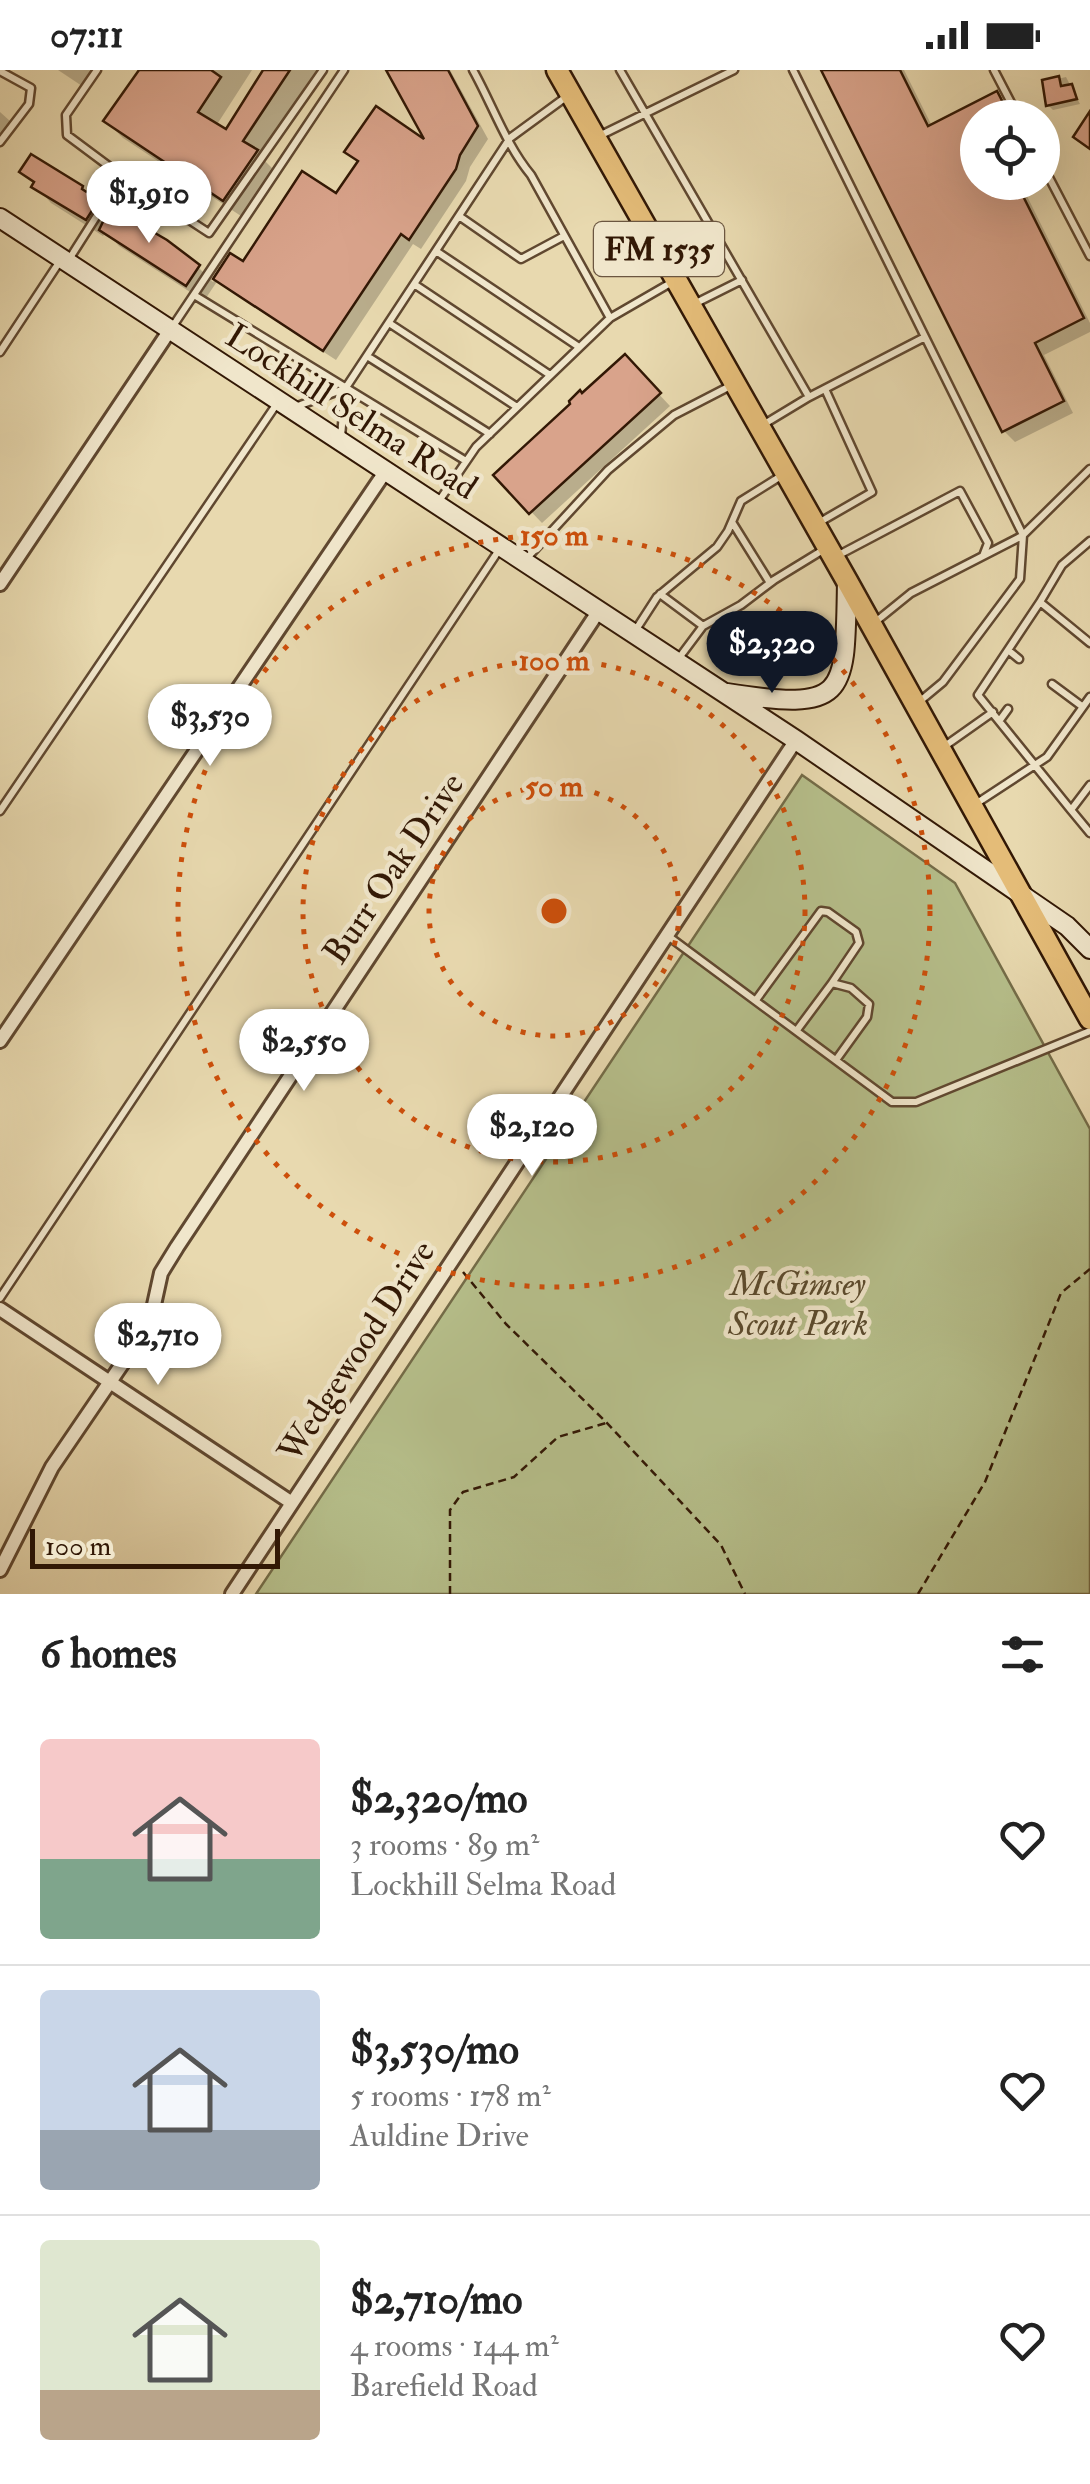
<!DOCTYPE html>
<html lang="en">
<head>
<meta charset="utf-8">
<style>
	:root { --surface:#fff; --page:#f2f2f2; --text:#222; --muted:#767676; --line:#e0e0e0; --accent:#111827 }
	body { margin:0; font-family:"IM FELL Double Pica",serif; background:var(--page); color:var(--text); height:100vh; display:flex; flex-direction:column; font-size:38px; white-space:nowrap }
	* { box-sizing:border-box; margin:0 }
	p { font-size:32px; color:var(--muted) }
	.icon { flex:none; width:55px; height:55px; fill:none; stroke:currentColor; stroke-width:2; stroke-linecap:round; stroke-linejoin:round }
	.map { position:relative; height:1524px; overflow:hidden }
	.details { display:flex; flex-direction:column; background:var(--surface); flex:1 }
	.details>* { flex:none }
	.tools { position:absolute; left:960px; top:30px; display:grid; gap:20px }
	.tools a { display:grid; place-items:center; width:100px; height:100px; border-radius:50%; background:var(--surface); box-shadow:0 10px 40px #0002; font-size:50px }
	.scale { position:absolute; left:30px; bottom:25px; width:250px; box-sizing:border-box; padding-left:10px; border:5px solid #321805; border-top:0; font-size:28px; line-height:35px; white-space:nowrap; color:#321805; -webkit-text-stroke:8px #f0e6cb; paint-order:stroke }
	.price { position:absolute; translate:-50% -85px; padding:0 22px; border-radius:35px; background:#fff; color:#222; font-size:32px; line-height:65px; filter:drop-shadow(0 2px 5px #0008) }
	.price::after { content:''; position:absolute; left:50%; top:60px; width:30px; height:22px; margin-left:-15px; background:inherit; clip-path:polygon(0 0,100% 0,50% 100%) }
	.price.on { background:var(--accent); color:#fff }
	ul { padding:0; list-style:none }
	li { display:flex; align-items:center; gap:30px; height:250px; padding:0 40px }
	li+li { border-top:2px solid var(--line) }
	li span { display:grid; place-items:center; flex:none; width:280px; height:200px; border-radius:10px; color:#555 }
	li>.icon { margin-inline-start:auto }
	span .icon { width:120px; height:120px; fill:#fffc; stroke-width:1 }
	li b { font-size:42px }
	h2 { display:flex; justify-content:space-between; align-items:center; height:120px; padding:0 40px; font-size:42px }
	.status { display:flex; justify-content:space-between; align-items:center; height:70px; padding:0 50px; background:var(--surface); direction:ltr }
	.status svg { height:28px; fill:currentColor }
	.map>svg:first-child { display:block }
</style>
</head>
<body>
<div class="status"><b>07:11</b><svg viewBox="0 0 49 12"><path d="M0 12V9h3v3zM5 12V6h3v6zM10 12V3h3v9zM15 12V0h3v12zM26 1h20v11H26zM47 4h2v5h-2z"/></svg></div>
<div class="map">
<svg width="1090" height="1524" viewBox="0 0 1090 1524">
	<rect width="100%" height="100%" fill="#e8d9af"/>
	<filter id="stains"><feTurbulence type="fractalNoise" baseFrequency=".002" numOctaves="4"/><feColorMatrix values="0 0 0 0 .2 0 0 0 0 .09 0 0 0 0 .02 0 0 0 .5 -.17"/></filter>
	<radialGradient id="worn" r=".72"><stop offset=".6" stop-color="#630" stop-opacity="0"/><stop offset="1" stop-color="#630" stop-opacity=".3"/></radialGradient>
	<path fill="#b6bf8b" stroke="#746c48" stroke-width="2.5" d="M802,705L955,813L1090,1059V1524H256Z"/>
	<path fill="#0003" d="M58,0H93L82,16Z
		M142,0H252L216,56L227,63L266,0H317L261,87L273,99L241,146L123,68L106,51Z
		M389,0H450L488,69L470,97L466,111L421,179L413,174L336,290L227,219L218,210L204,231L119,176L106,162L103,166L51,133L23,102L81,118L110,144L198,197L213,212L231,186L243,194L337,126L359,94L348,82L431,77Z
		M823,0H904L932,56L997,24L1008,35L1014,48H978V112H1020L1090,253V262L1044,285L1073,343L1015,372L1004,361Z
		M1066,7L1080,34L1053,40L1048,35L1044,12Z
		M0,42L10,51L0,65Z
		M625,288L670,336L542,453L496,405Z"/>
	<path fill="#d9a38b" stroke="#321805" stroke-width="2.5" d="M139,0H211L221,7L198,42L226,59L263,0H290L243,71L258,80L223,131L103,51Z
		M386,0H448L478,56L460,85L456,99L409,170L401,164L323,281L213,209L230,183L243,191L302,101L336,123L358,91L344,82L376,36L424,69Z
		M821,0H900L928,56L997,21L1011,48H978V112H1016L1084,248L1035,273L1064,331L1002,362Z
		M1059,6L1061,16L1072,14L1077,29L1046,36L1042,10Z
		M1090,41V79L1073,67Z
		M31,84L83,116L82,119L99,130L86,150L31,117L34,112L19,102Z
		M110,137L167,170L200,195L186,216L99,160Z
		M625,284L661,323L529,444L493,405L570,334L569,331L580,320L582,323Z"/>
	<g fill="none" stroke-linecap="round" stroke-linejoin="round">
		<g stroke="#604830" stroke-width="11">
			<path id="service" d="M620,0L809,327
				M793,0L1023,465L1090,399
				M994,0L1019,48
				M0,1L31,18L29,34L0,72
				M597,67L734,0
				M1042,94L1090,186
				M122,106L209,163L323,0
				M459,146L521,189L564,166
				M436,181L579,277
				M68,191L122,106L67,65L66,45L97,0
				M414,214L550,305
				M194,225L466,391
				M692,235L742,210
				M610,248L674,211
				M389,253L517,337
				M171,259L344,0
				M0,282L60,191
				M367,286L490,364
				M295,337L344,319
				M761,356L809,327L925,267
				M341,367L345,319L510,68L566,27
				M437,434L476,377L610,248L531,105C506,75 492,34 473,0
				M732,452L770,513
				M820,452L872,422L825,319
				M835,487L960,421L988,473L983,486
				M527,488L608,400L674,345L734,314
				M660,524L703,556
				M1040,532L1062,495L1090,471
				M874,553L911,523L1022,466
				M635,561L657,527L717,477L728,461L741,431L781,406
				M1090,573L1040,532L978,625L1071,740L1090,715
				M1008,580L1019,589
				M679,588L703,556L741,535L774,510L823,480
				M1052,614L1083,637
				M919,632L943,612L1020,509L1023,465
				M1000,650L1008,639
				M942,678L993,642
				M974,735L1047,687L1090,627
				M1071,740L1090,763
				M0,741L278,332
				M668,866L892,1032H916L1090,961
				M756,930L821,841L828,842L856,862L859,873L832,913
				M797,960L832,913L851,918L869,934L867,947L836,990
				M0,1228L499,480"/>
		</g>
		<g stroke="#604830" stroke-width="18">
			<path id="minor" d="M0,514L170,260
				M0,971L385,402
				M0,1239L292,1433
				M0,1500L52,1397L150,1253L161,1203L177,1177L598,542
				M232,1524L796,670"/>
		</g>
		<g stroke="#321805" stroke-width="22">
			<path id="secondary" d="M0,148L796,670L1067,856L1090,879
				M727,623C849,642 845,626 847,511"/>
		</g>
		<g stroke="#321805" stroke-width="25">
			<path id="primary" d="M557,0L847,511L1090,949"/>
		</g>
		<path stroke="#321805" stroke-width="2.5" stroke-dasharray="8 5" stroke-linecap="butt" d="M463,1202L506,1254L606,1352L721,1475L745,1524
			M450,1524V1440L463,1422L514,1407L558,1367L606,1353
			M918,1524L985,1412L1061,1223L1090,1199"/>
		<use href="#service" stroke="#f0e6cb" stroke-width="6"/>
		<use href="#minor" stroke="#f0e6cb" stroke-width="12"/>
		<use href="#secondary" stroke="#f0e6cb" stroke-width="18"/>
		<use href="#primary" stroke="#e4bc78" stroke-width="20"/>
	</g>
	<g fill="none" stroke="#cd4f0b" stroke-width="5" stroke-dasharray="5 10">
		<circle cx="554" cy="841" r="125"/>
		<circle cx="554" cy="841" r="251"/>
		<circle cx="554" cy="841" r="376"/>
	</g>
	<g text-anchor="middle" stroke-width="9" stroke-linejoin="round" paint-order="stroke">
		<rect fill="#f0e6cb" stroke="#6b5640" stroke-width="2.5" x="594" y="152" width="130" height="54" rx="8"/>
		<g font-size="32" font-weight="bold" fill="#321805">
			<text x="659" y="190">FM 1535</text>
		</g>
		<g font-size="35" fill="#321805" stroke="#f0e6cb">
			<text transform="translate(352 341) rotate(33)" y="12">Lockhill Selma Road</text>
			<text transform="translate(393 798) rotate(-56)" y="12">Burr Oak Drive</text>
			<text transform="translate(356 1281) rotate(-57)" y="12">Wedgewood Drive</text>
		</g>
		<g font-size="35" font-style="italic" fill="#5a4a2d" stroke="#f0e6cb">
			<text x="798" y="1225">McGimsey<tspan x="798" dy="40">Scout Park</tspan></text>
		</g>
	</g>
	<circle cx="554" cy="841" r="15" fill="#cd4f0b" stroke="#f0e6cb" stroke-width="5"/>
	<g font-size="30" text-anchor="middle" font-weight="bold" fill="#cd4f0b" stroke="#f0e6cb" stroke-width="9" stroke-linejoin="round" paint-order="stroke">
		<text x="554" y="475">150 m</text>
		<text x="554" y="600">100 m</text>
		<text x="554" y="726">50 m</text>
	</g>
	<rect width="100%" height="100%" filter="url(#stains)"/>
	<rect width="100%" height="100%" fill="url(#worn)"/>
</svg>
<div class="tools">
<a><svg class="icon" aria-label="locate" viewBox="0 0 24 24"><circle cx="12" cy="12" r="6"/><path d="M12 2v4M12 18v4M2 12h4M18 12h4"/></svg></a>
</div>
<div class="scale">100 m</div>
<b class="price" style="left:149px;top:176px">$1,910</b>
<b class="price on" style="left:772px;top:626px">$2,320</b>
<b class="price" style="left:210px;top:699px">$3,530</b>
<b class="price" style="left:304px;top:1024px">$2,550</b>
<b class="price" style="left:532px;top:1109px">$2,120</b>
<b class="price" style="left:158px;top:1318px">$2,710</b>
</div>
<section class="details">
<h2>6 homes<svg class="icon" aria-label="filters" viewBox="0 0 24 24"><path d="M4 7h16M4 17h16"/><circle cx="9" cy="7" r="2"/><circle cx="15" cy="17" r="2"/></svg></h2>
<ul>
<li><span style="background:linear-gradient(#f6c9c9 60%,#7fa58c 0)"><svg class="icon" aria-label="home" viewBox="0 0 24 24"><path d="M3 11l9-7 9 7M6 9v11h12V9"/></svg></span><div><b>$2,320/mo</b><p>3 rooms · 89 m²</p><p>Lockhill Selma Road</p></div><svg class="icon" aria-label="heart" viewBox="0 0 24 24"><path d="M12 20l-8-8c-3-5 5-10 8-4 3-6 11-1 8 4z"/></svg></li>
<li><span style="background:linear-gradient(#c9d6e8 70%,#9aa5b1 0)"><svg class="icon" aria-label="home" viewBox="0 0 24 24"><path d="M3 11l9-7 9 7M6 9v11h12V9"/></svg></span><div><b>$3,530/mo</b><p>5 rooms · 178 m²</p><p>Auldine Drive</p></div><svg class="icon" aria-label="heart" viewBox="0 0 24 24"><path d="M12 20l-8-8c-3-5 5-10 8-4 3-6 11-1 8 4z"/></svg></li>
<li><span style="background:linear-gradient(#dfe7d0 75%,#b9a48a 0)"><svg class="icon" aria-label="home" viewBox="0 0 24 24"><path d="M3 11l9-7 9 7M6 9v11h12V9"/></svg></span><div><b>$2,710/mo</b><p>4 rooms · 144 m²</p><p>Barefield Road</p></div><svg class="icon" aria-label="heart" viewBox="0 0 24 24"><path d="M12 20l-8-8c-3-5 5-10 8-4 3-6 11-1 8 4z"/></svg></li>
</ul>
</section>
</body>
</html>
